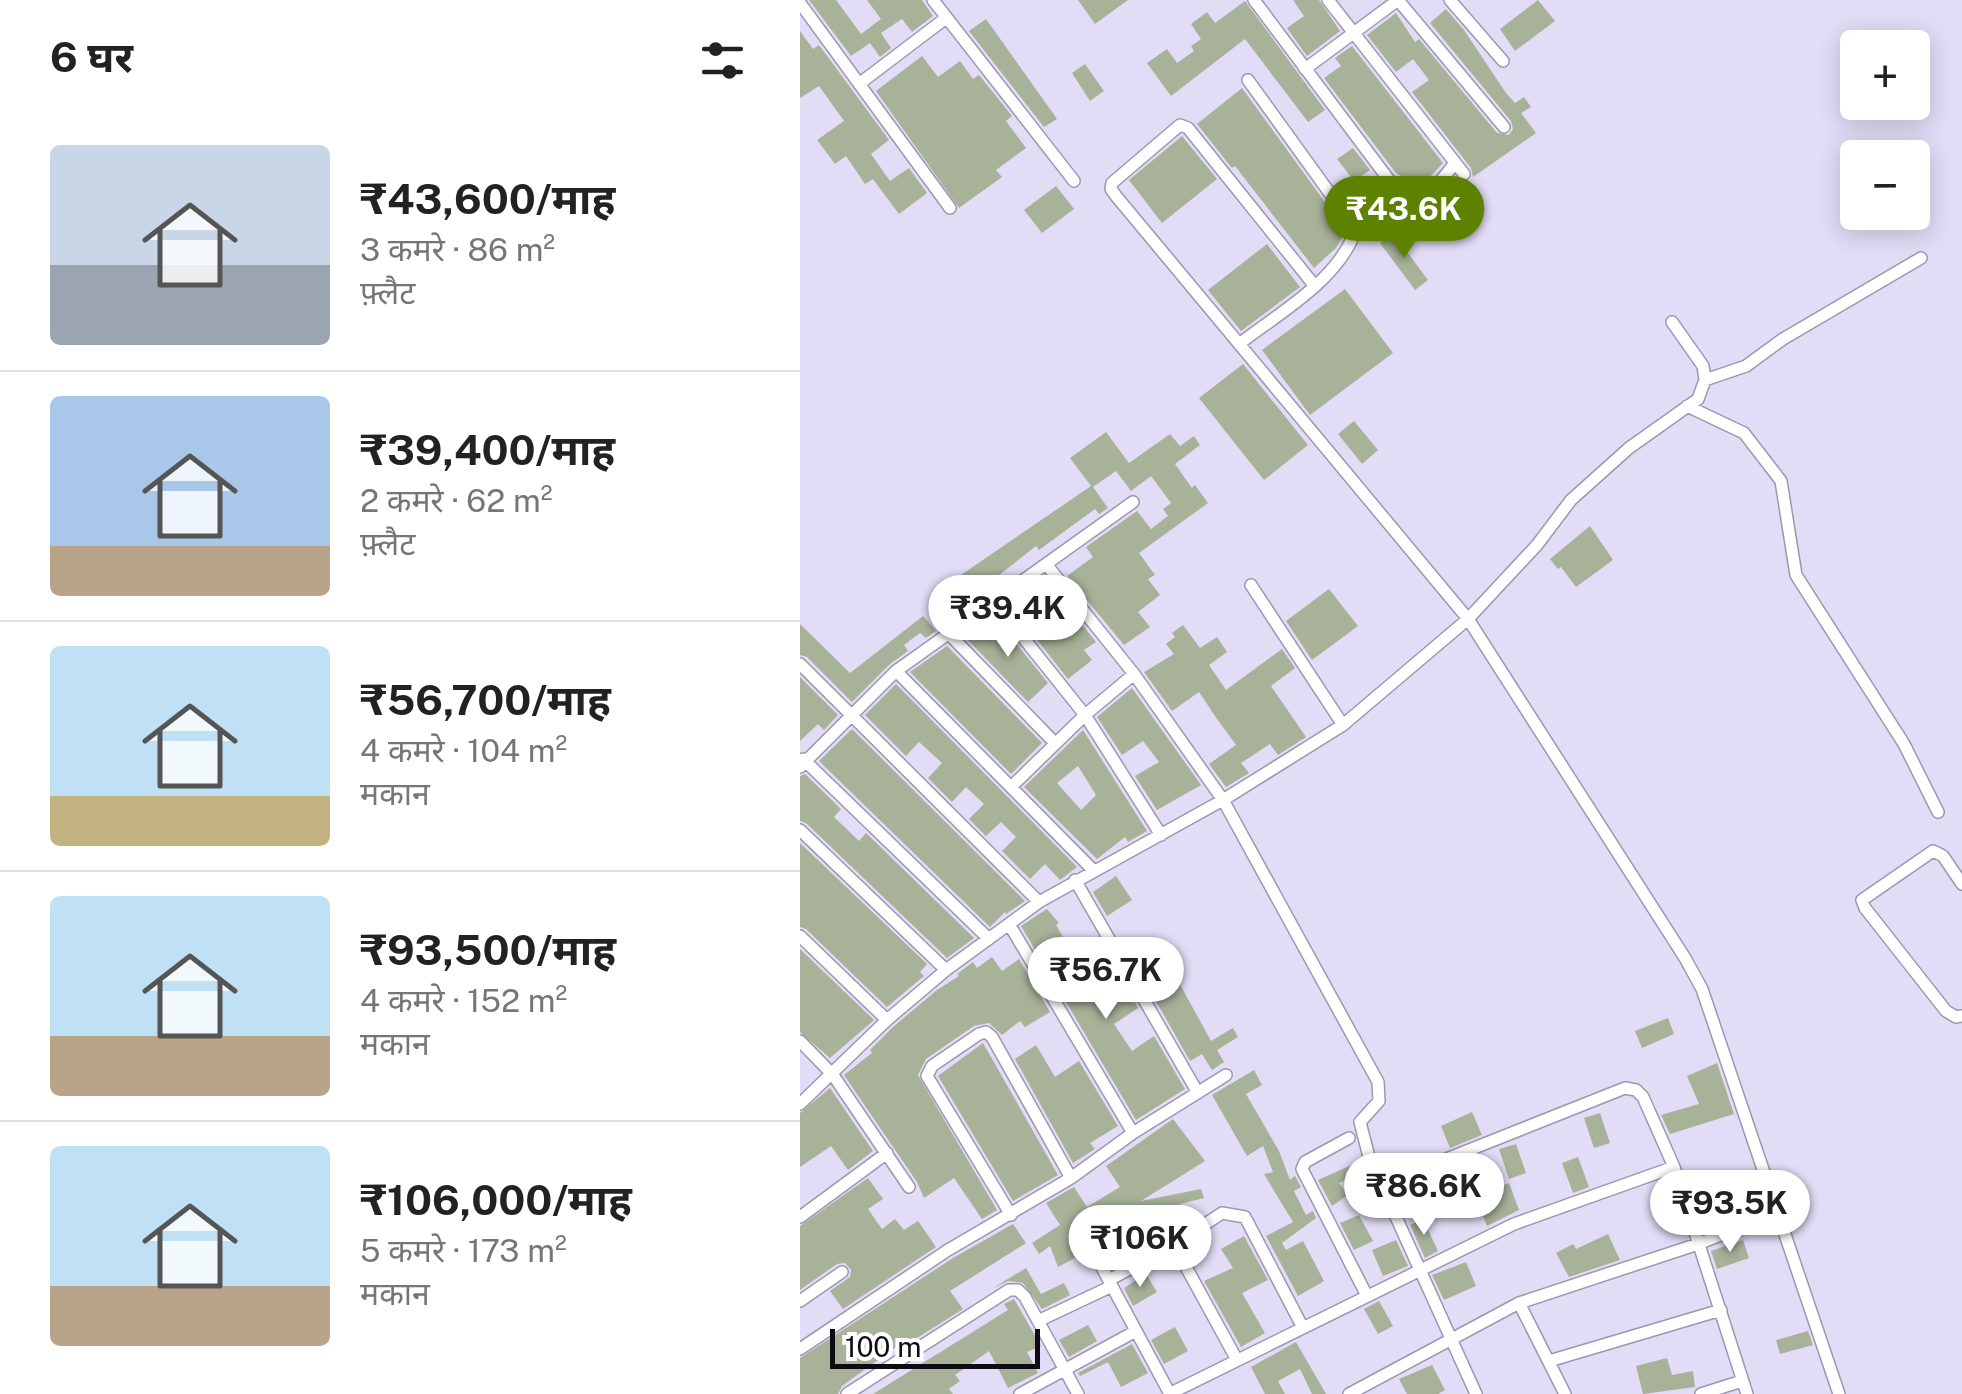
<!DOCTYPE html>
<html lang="hi">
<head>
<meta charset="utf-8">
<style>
	:root { --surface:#fff; --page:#f2f2f2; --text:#222; --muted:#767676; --line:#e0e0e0; --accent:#5c8200 }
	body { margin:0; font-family:"Public Sans","Noto Sans Devanagari",sans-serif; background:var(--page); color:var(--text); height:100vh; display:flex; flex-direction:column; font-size:38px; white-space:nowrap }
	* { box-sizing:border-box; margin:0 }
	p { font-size:32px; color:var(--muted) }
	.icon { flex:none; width:55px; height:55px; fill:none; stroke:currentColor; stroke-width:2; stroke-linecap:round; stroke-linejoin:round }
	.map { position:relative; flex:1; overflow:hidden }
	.drawer { display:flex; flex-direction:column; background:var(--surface); width:800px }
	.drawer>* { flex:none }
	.controls { position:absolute; left:1040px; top:30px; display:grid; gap:20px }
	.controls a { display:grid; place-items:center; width:90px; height:90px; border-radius:10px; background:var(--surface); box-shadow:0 5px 25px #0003; font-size:50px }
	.scale { position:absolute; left:30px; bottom:25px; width:210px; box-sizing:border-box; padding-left:10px; border:5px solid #0e0b14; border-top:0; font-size:28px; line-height:35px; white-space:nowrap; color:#0e0b14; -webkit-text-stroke:8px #fff; paint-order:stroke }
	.price { position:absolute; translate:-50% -85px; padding:0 22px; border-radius:35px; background:#fff; color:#222; font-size:32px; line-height:65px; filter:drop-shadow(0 2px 5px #0008) }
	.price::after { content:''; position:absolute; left:50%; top:60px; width:30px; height:22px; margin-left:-15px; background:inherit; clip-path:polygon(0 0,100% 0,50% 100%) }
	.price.active { background:var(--accent); color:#fff }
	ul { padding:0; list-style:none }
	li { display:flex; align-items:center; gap:30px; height:250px; padding:0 50px }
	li+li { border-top:2px solid var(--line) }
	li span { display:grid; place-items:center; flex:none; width:280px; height:200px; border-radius:10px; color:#555 }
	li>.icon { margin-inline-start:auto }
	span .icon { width:120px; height:120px; fill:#fffc; stroke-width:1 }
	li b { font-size:42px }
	h2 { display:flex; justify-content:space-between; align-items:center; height:120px; padding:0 50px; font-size:42px }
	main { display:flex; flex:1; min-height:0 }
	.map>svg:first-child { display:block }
</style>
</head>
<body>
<main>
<section class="drawer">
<h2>6 घर<svg class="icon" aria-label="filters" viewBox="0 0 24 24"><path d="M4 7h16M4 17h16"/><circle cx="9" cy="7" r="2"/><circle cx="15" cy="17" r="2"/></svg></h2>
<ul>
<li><span style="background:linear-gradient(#c9d6e8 60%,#9aa5b1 0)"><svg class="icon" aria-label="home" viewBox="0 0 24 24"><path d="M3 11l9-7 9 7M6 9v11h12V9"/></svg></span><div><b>₹43,600/माह</b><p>3 कमरे · 86 m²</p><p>फ़्लैट</p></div></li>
<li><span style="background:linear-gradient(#a9c7e8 75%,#b9a48a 0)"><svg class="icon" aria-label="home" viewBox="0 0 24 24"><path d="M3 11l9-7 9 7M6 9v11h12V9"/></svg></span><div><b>₹39,400/माह</b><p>2 कमरे · 62 m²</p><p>फ़्लैट</p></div></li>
<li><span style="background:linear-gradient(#bfe0f5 75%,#c2b280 0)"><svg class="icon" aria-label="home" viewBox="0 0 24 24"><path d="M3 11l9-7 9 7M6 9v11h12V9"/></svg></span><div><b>₹56,700/माह</b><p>4 कमरे · 104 m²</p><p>मकान</p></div></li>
<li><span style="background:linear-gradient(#bfe0f5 70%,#b9a48a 0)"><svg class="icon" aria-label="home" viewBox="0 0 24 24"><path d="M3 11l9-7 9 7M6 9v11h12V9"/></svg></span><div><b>₹93,500/माह</b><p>4 कमरे · 152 m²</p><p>मकान</p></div></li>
<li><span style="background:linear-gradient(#bfe0f5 70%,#b9a48a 0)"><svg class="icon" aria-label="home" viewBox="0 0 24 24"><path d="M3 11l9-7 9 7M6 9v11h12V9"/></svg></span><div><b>₹106,000/माह</b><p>5 कमरे · 173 m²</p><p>मकान</p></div></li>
</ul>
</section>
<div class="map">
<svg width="1162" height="1394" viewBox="0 0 1162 1394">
	<rect width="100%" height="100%" fill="#e3dcf7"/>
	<path fill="#a7b299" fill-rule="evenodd" d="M9,0H36L61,34L81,19L67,0H122L133,16L112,32L102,19L81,33L91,48L80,57L70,43L51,56Z
		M278,0H328L295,24Z
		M493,0H519L540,31L507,56L487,28L504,16Z
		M738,0L755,21L715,51L700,29Z
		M445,1L525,110L508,122L445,39L371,96L347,63L367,49L377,63L394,51L391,46L401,39L391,24L407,12L415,23Z
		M646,9L664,30L706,93L715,103L724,97L731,107L721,113L736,133L673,177L671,168L612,92L629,80L613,59L596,72L567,35L596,13L615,42L619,39L697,133L709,135L713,129L711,121L630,23Z
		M186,19L257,119L244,127L169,31Z
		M0,31L13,49L19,45L89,140L71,154L90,181L109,168L127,193L99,214L73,179L65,184L46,156L35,164L17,140L44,121L19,86L0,98Z
		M552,46L643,163L623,184H614L596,173L524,78L541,66L535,58Z
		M122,56L138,77L160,61L173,79L179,75L212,116L206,121L226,148L196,170L202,177L159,208L76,91Z
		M285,64L304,91L290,101L272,73Z
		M442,88L535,216L532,219L541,229L543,236L536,248L514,268L435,166L432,168L397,124Z
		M382,136L417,179L362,223L329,180Z
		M553,148L570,170L554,181L537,159Z
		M655,178L664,185L596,232L581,215L601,199L618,204L631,201Z
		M256,186L274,209L242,233L224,210Z
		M593,233L628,280L615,290L580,243Z
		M467,244L500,287L441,331L408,290Z
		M545,289L593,353L510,415L462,350Z
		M443,364L508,445L464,480L399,398Z
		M554,421L578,450L562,464L538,434Z
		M306,432L329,463L370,434L380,446L394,436L400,445L375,464L392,488L395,485L408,503L339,553L355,575L348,579L360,595L338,612L350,627L324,645L267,576L293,557L286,547L337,511L351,529L368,516L363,509L371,503L351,476L331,491L316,471L293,487L308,508L299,514L295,509L239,550L236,546L152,612L136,592L291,486L270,458Z
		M790,526L813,560L776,587L761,567L758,569L750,559Z
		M251,586L296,642L284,650L292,660L268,679L215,612Z
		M529,589L558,626L512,660L486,621Z
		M123,616L136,631L126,638L120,633L104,645L108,651L90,664L52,702L7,657L0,655V624L50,673Z
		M199,622L248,683L228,702L163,635L176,626L183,634Z
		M383,625L400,648L417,637L427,652L409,665L426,690L482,649L495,668L471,686L506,737L478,755L470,744L441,763L449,773L426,787L409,764L436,745L417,719L399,692L372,711L344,672L374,654L366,644L375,637L372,633Z
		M147,646L242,743L211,774L110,672Z
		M0,677L38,715L24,730L18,724L0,741Z
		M96,684L277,867L260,880L245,864L230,879L202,851L216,837L201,822L186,836L169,819L184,804L166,787L152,802L128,778L142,763L119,742L106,756L65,715Z
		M332,688L401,785L357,810L335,776L359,762L343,741L322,755L297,717Z
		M52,729L225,901L206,914L205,912L190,927L19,761Z
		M283,730L347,831L328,842L325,837L297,859L224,787ZM278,766L296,795L281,810L257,783Z
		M5,774L41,809L34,817L59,841L66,833L174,938L147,958L6,823L0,821V776Z
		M0,843L127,964L120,972L124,976L87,1007L6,929L0,927Z
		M316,876L332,900L307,916L293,892Z
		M247,909L259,923L256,925L295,991L320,976L338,1008L314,1024L332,1051L354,1036L385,1089L336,1120L221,926Z
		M354,937L411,1041L433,1028L438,1037L417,1050L424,1062L412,1070L402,1054L390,1061L329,954Z
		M0,949L74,1020L30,1058L0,1032Z
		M192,957L202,971L219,959L250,1012L225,1027L220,1021L202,1035L189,1023L174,1026L126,1059L118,1075L197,1210L182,1219L154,1178L124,1198L117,1182L44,1075L72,1053L70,1050L93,1027L137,990L159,976L157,974L173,962L177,968Z
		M868,1018L874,1034L842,1048L835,1031Z
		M183,1043L258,1175L213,1201L138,1076Z
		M236,1045L255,1077L279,1061L318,1126L290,1143L295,1149L273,1163L215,1059Z
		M917,1063L934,1114L870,1134L861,1115L899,1104L887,1076Z
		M454,1070L462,1085L446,1094L479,1151L490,1180L495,1176L501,1187L494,1191L506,1215L513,1211L516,1218L482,1243L486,1250L503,1241L524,1281L498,1296L466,1236L493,1222L464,1174L473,1172L463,1146L447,1156L412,1095Z
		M30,1088L73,1151L48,1170L31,1146L0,1167V1113Z
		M672,1112L682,1135L650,1148L641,1126Z
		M800,1113L810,1143L794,1148L784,1118Z
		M373,1119L405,1161L341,1201L401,1189L404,1198L380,1204L381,1208L338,1220L337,1217L308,1228L302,1212L272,1231L284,1253L258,1267L250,1246L239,1254L232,1243L260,1225L246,1203L274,1187L287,1207L320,1187L306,1166Z
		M716,1144L726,1173L709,1179L699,1149Z
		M778,1157L789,1187L773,1193L762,1163Z
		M558,1162L563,1172L539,1183L548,1195L532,1206L518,1180Z
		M68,1178L83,1199L68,1209L82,1229L95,1219L104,1230L118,1221L136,1247L43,1309L30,1291L50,1277L51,1270L45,1263L37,1264L0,1290V1226Z
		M709,1183L719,1210L687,1226L675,1197Z
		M559,1215L573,1241L554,1250L540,1223Z
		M623,1219L638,1251L625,1258L610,1225Z
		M213,1224L226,1243L150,1291L163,1309L98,1350L96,1347L42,1386L38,1394H0V1358L153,1258Z
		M808,1234L820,1260L769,1277L756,1253L773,1244L776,1249Z
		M444,1236L468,1280L442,1293L465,1333L441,1347L404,1281L433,1268L421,1249Z
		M596,1240L608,1266L583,1276L572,1250Z
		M943,1240L949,1258L917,1269L911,1251Z
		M666,1262L676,1286L644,1300L632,1275Z
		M226,1268L241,1294L264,1283L270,1295L242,1309L223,1283L208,1281L193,1288Z
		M346,1274L357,1292L333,1306L324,1288Z
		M214,1299L241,1346L227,1352L238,1373L208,1388L189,1351L155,1375L160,1381L149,1389L153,1394H73L208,1310L204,1304Z
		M579,1301L593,1326L578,1334L564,1309Z
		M288,1325L297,1341L269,1357L259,1340Z
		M375,1327L388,1351L364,1364L351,1340Z
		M1008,1331L1013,1345L980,1354L976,1340Z
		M496,1342L526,1394H512L500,1369L478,1381L485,1394H465L451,1367Z
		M332,1344L348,1373L321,1387L308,1362L280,1376L278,1373Z
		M867,1358L872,1375L893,1371L895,1387L843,1394L836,1366Z
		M632,1365L645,1390L638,1394H607L599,1379Z"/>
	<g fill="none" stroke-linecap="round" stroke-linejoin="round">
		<g stroke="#9d96af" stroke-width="14">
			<path id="minor" d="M133,0L274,181
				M454,0L589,180C624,207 631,193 655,163
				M528,0L664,174
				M598,0L704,127
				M650,0L703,61
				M0,3L150,208
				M505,69L598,0
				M59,84L146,18
				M514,285L388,128L380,125L312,183L311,189L316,196L668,619L885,958L902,989L1039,1394
				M439,344C478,314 533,283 553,237L547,217L448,80
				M905,380L946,366L983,339L1121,258
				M887,406L944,433L981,481L996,575L1104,744L1138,812
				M246,564L334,674
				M451,585L543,725
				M194,601L285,715L334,674L423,800L578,1082L579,1101L560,1122L569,1157L676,1394
				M148,633L254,742
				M0,664L239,902
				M96,671L293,870
				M3,759L189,939
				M0,767L96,671L333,502
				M211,787L285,715L361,835
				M0,830L146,970
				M275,880L398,1093
				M1162,884L1143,856L1133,851L1062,900L1065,908L1146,1011L1156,1017L1162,1016
				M209,924L333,1133
				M0,936L87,1020
				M0,1041L33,1075L109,1187
				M0,1104L87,1020L146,970L239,902L423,800L543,725L668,619L737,545L771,500L829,448L898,399L905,380L903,366L872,322
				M549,1138L505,1162L502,1169L566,1294
				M581,1185L825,1088L836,1090L843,1097L874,1167L947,1394
				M211,1215L127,1076L132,1066L179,1034L186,1032L192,1037L271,1178
				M0,1217L87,1153
				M374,1245L437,1360
				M292,1249L370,1394
				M309,1280L374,1245L422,1213L445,1217L502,1326
				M0,1301L42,1272
				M719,1303L765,1394
				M238,1321L312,1286
				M0,1349L148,1250L271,1178L333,1133L426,1075
				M749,1361L921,1310
				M47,1394L209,1290H218L225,1297L278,1394
				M220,1394L336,1331
				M369,1394L714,1224L874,1167
				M549,1394L719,1303L898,1244L977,1213
				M901,1394L942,1381"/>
		</g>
		<use href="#minor" stroke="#fff" stroke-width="11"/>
	</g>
</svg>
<div class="controls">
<a>+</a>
<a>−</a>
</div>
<div class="scale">100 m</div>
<b class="price active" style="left:604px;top:261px">₹43.6K</b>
<b class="price" style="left:208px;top:660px">₹39.4K</b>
<b class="price" style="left:306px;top:1022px">₹56.7K</b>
<b class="price" style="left:624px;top:1238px">₹86.6K</b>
<b class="price" style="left:930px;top:1255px">₹93.5K</b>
<b class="price" style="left:340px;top:1290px">₹106K</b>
</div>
</main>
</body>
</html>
